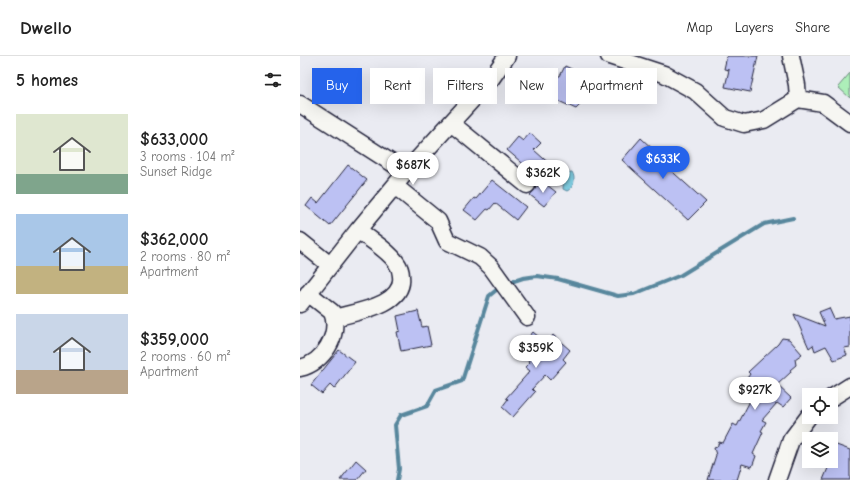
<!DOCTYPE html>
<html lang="en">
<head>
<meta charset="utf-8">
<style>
	:root { --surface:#fff; --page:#f2f2f2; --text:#222; --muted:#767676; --line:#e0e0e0; --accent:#2563eb }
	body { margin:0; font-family:"Comic Neue",sans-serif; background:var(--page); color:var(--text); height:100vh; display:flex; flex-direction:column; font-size:15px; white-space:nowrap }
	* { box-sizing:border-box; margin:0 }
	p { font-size:13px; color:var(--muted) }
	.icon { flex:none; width:22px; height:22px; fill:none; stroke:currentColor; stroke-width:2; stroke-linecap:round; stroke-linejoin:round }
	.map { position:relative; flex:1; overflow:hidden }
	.panel { display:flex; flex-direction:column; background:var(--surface); width:300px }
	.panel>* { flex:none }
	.top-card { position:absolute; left:12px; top:12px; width:380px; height:36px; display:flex; gap:8px }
	.tools { position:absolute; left:502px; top:332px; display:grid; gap:8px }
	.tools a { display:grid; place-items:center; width:36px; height:36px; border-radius:0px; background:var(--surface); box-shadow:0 4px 16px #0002; font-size:20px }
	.price { position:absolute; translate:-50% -34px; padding:0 9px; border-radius:14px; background:#fff; color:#222; font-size:13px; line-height:26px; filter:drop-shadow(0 1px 2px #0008) }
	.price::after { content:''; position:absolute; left:50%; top:24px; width:12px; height:9px; margin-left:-6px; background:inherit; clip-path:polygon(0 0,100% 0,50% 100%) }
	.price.active { background:var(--accent); color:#fff }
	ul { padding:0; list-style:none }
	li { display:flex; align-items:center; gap:12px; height:100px; padding:0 16px }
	li span { display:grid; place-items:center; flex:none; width:112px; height:80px; border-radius:0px; color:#555 }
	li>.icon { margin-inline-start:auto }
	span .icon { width:48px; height:48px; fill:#fffc; stroke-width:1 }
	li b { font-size:17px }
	h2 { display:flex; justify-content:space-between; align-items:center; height:48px; padding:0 16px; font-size:17px }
	.pill { padding:0 14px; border-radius:0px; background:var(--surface); box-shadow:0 4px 16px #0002; font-size:14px; line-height:36px }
	.pill.active { background:var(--accent); color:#fff }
	header { display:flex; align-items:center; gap:24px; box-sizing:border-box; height:56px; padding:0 20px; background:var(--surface); border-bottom:1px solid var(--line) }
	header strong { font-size:19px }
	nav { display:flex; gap:22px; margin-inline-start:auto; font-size:14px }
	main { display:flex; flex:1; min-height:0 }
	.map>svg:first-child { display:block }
</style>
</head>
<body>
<header>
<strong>Dwello</strong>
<nav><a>Map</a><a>Layers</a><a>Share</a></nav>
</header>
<main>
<section class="panel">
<h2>5 homes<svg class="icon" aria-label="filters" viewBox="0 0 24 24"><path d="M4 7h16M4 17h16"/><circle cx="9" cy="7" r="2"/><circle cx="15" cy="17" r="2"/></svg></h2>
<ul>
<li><span style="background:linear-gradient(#dfe7d0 75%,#7fa58c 0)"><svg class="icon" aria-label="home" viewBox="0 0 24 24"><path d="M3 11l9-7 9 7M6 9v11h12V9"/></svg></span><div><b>$633,000</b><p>3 rooms · 104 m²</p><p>Sunset Ridge</p></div></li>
<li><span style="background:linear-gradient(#a9c7e8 65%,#c2b280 0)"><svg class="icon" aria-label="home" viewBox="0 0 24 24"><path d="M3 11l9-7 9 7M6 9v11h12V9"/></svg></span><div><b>$362,000</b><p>2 rooms · 80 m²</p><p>Apartment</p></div></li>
<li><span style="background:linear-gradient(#c9d6e8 70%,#b9a48a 0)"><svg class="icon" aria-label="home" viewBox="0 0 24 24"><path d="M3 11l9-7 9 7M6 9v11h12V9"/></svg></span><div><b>$359,000</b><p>2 rooms · 60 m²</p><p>Apartment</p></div></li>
</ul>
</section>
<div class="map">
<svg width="550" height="424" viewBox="0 0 550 424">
	<rect width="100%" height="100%" fill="#eaebf2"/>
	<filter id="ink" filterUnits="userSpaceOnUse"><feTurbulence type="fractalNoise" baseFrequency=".025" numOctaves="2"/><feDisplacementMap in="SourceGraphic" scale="8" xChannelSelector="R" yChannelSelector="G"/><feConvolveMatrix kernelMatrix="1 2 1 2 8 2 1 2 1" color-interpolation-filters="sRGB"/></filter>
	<g filter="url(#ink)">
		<path fill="#adefb9" stroke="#68887a" d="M550,17V42L538,31Z"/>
		<path fill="#7ecade" stroke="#59879d" d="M272,116C276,122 274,132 267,135L263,133L264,117Z"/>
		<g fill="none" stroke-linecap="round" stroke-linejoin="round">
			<path stroke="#59879d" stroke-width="4" d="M208,227L223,222L237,220L258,223L318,240L334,238L381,219L464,168L493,162
				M97,424L99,413L95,369L101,359L127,350L136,334L162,325L189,240L200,231"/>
		</g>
		<path fill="#bcc1f3" stroke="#22223b" d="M427,0H458L450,36L425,31L429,14L424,13Z
			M265,10L291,22L280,49L276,53L250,41L258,20H260Z
			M230,77L241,87L234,94L253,111L242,124L207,94L218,81L223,85Z
			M341,82L356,96L354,99L406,146L388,164L322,104Z
			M48,109L67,124L30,170L6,150L12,142L18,147Z
			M192,124L226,151L216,164L195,147L189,154L187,153L177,164L164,154L174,142L176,143Z
			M242,125L256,136L244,150L230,139Z
			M529,252L534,263L550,260V291L544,292L547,299L534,304L526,290L515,295L513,289L509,292L494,258L525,270L519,256Z
			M118,255L122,271L127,270L131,289L101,295L97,276L100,275L97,260Z
			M233,276L246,287L253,279L270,294L263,303L266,306L250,324L245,319L232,333L235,336L213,361L202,351L208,343L206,342L230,315L225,311L230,306L217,295Z
			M482,282L489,283L502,298L495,303L496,309L490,314L491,316L477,329L491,342L483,351L477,347L462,364L466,366L461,375L463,376L453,398L456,400L452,411L442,408L437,424H408L416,399L414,392L417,391L419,386L423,387L433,368L437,370L451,343L441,335V331L450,318L448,316L478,288Z
			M39,294L55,306L34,333L30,329L22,338L11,329Z
			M531,387L550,394V424H523L531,405Z
			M56,404L66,413L57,424H40Z"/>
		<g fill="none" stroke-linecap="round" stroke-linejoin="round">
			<g stroke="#22223b" stroke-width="19">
				<path id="minor" d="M309,0L364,18L395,35L425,62L444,68L464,64L498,43L523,47L550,67
					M491,0L497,29L498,43
					M0,48L106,116
					M151,67L227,129
					M95,130L138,165L147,185L180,201L191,211L227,261
					M0,185L30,209
					M0,248L58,174L106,116L191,23L207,0
					M34,262C55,256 105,250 101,220C101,215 99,210 96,206C87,193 70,184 58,174
					M0,312C23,307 41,279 32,256L8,237
					M531,342L550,330
					M477,424L491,384L509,360"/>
			</g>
			<use href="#minor" stroke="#f6f6f2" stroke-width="16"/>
		</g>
	</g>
</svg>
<div class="tools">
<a><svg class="icon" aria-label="locate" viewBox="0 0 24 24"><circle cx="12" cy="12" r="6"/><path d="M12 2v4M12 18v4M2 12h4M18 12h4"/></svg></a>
<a><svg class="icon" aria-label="layers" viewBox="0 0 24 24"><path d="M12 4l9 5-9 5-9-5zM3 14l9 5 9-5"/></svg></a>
</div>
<b class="price active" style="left:363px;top:124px">$633K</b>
<b class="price" style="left:113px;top:130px">$687K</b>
<b class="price" style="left:243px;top:138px">$362K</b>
<b class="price" style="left:236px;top:313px">$359K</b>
<b class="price" style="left:455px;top:355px">$927K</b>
<div class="top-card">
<a class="pill active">Buy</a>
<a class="pill">Rent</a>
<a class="pill">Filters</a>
<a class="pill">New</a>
<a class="pill">Apartment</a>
</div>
</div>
</main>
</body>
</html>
